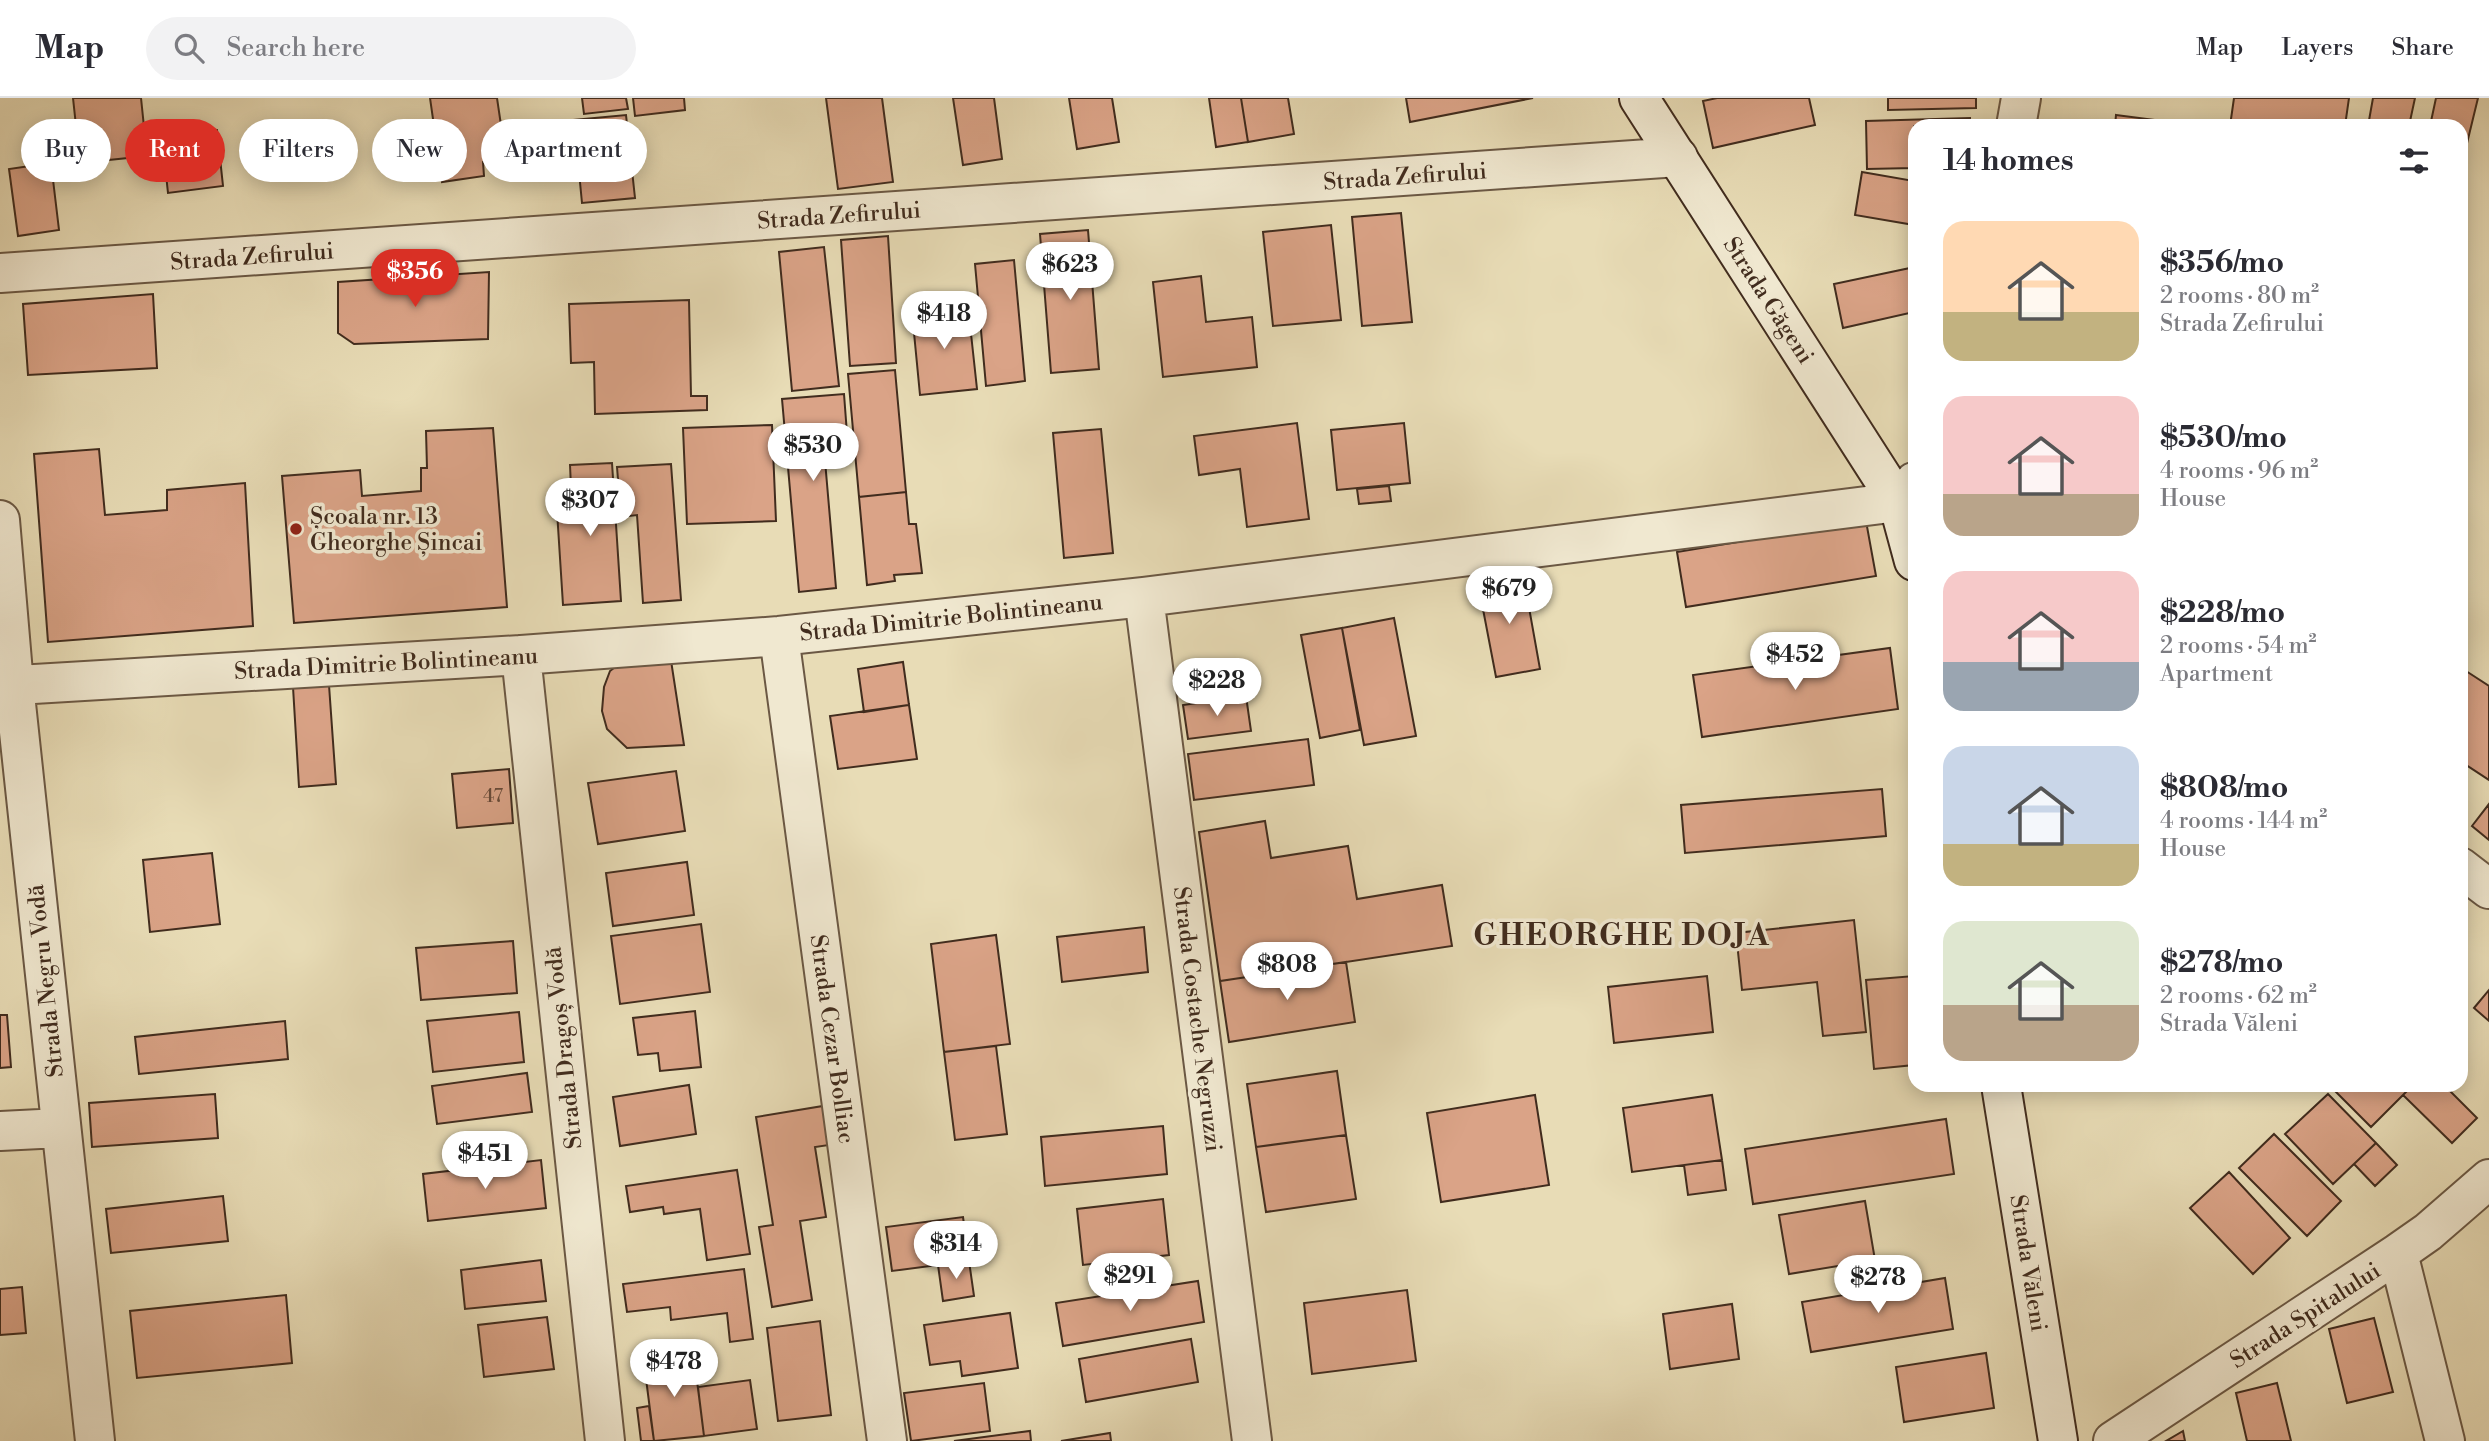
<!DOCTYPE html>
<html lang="en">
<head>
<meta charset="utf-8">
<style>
	:root { --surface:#fff; --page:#f2f2f3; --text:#2b2b33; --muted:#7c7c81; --line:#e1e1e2; --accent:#d93025 }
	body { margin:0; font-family:"Libre Bodoni",serif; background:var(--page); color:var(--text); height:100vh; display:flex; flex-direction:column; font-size:26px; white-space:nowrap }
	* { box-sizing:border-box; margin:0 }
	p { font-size:23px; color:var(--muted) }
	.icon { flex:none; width:38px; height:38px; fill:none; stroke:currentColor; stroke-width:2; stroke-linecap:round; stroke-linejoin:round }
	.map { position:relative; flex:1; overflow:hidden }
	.details { position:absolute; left:1908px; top:21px; width:560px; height:973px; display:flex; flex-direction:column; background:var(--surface); border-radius:21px; box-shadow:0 4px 18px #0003 }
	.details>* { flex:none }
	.top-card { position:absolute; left:21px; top:21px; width:665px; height:63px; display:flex; gap:14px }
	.price { position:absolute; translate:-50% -60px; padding:0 16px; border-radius:24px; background:#fff; color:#222; font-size:23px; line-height:46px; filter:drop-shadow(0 2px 4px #0008) }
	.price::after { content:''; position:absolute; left:50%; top:42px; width:21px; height:16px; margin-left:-10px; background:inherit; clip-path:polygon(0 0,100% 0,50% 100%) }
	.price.active { background:var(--accent); color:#fff }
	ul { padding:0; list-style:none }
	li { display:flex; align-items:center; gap:21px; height:175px; padding:0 35px }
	li span { display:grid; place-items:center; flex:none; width:196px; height:140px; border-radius:21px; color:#555 }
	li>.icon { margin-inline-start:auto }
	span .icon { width:84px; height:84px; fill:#fffc; stroke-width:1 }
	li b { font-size:30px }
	h2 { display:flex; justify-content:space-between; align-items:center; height:84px; padding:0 35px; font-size:30px }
	.tag { padding:0 24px; border-radius:32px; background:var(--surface); box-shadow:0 4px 18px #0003; font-size:24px; line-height:63px }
	.tag.active { background:var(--accent); color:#fff }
	header { display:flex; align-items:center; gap:42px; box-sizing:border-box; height:98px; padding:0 35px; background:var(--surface); border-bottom:2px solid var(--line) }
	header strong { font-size:33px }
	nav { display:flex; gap:38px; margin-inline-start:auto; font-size:24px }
	.search { width:490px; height:63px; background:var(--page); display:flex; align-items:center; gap:18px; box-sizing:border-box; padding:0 24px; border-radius:38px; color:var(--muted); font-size:26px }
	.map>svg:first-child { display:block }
</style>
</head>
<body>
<header>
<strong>Map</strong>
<div class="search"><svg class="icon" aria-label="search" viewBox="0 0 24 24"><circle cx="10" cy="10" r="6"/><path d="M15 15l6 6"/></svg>Search here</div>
<nav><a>Map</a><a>Layers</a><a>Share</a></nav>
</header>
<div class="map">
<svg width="2489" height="1343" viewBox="0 0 2489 1343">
	<rect width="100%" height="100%" fill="#e8dcb6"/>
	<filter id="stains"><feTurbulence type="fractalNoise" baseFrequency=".00286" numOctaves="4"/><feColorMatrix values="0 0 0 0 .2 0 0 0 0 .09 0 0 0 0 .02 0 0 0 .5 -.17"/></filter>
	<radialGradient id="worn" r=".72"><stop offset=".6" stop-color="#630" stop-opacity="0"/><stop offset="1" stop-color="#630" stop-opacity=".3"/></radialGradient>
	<path fill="#daa387" stroke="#412c1e" stroke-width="2" d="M73,0H141L147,58L80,65Z
		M430,0H497L506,61L483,64L484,78L442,84Z
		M582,0H626L628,11L584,16Z
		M633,0H684L685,12L635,18Z
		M826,0H882L893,84L838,91Z
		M953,0H994L1002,61L963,67Z
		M1069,0H1112L1119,44L1077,51Z
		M1209,0H1241L1248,44L1216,49Z
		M1241,0H1288L1294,36L1248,44Z
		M1406,0H1533L1410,24Z
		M1717,0H1809L1815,27L1713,50L1703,3Z
		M1888,0H1976V10L1888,12Z
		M2234,0H2349L2345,28L2295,25V28H2230Z
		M2373,0H2415L2409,28H2368Z
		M2436,0H2478L2460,74V28H2430Z
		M626,17L635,100L582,105L574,22Z
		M2116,17L2201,28H2115Z
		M1970,20V28H1914V70L1867,71L1866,23Z
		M217,32L223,88L168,95L162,39Z
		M51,65L59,132L18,138L9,71Z
		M1862,74L1914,83V127L1855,117Z
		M1401,115L1412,224L1362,228L1352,119Z
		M1331,127L1341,222L1273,228L1263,134Z
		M1088,132L1099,271L1051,275L1040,136Z
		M888,138L896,265L850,268L841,142Z
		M824,149L839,288L792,293L779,154Z
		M1014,162L1025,283L986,288L975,166Z
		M1910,170L1914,192V214L1843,230L1834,186Z
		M489,174L488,241L354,246L338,235V184Z
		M1201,178L1206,224L1252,219L1257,269L1163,279L1153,184Z
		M153,196L157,270L28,277L23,206Z
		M689,202L691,298H707V312L595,316L594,264L571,265L569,206Z
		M968,208L977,291L920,297L912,214Z
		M895,272L906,394L859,399L848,276Z
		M844,296L848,349L824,351L836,490L799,494L782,301Z
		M1297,325L1309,421L1247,429L1240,371L1199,377L1194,338Z
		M1404,325L1410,385L1337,392L1331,332Z
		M772,327L776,423L687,426L683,330Z
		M493,330L507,509L294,525L282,378L360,372L362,398L421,393V370H427L426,333Z
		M1101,331L1113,455L1064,460L1053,335Z
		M99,351L105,417L167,412V392L245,385L253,528L48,544L34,356Z
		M612,365L621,503L563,507L557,413L572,412L570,367Z
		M671,366L681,502L643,505L637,417L621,419L617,369Z
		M1389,388L1391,403L1359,406L1357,391Z
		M906,394L909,426H916L922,475L894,477L895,483L867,487L859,399Z
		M1866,423L1876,478L1686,509L1677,454Z
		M1523,476L1540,571L1496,579L1478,485Z
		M1394,520L1416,638L1364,647L1342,530Z
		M1342,530L1360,632L1320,640L1301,537Z
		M1890,550L1898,611L1702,639L1693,577Z
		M670,556L684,647L627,650L607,631L602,613L604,589L610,573L628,559Z
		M903,564L909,607L864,614L858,571Z
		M2466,573L2489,588V682L2460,663V582Z
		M329,587L336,686L299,689L293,589Z
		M1246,598L1251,633L1188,641L1183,607Z
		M909,607L917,661L838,671L830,618Z
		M1308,641L1314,687L1194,702L1188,656Z
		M509,671L513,725L457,730L452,676Z
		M676,673L685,733L598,746L588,685Z
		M1882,691L1886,738L1685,755L1681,707Z
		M2489,706V742L2472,728Z
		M1265,723L1271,760L1348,748L1357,801L1442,787L1452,848L1220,883L1199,734Z
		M212,755L220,826L150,834L143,762Z
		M687,764L694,817L613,828L606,775Z
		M1854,822L1866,934L1823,938L1817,884L1742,892L1736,835Z
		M701,826L710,894L620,906L611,838Z
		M1144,829L1148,874L1062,884L1057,839Z
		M996,837L1010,946L944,954L931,846Z
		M513,843L517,895L421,902L416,850Z
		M1346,864L1355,924L1229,944L1220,883Z
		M1707,878L1713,934L1614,945L1608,889Z
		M1914,878V967L1874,971L1866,882Z
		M2489,892V923L2474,910Z
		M695,913L701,969L660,973L658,955L638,957L633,920Z
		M519,914L524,964L433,974L427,923Z
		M0,917H7L11,969L0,970Z
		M285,923L288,961L139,976L135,939Z
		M996,948L1007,1036L955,1042L944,954Z
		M1337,973L1346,1037L1256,1049L1247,986Z
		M527,975L532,1014L437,1026L432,988Z
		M689,987L696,1036L620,1048L613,999Z
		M2341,987H2413L2371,1029L2335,993Z
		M2413,987H2444L2477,1020L2452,1045L2403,997Z
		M215,996L218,1040L92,1049L89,1005Z
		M2328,996L2376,1045L2333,1086L2285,1036Z
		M1535,997L1549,1087L1441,1104L1427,1015Z
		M1712,997L1722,1062L1632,1074L1623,1010Z
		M823,1008L829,1047L815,1049L826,1119L800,1123L812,1202L772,1209L759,1129L773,1127L756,1019Z
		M1946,1021L1954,1076L1753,1106L1745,1051Z
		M1163,1028L1167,1076L1045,1088L1041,1039Z
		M2274,1036L2341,1103L2307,1138L2239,1070Z
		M1346,1037L1356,1101L1266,1114L1256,1049Z
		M2376,1045L2397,1067L2375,1088L2354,1066Z
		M541,1062L546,1110L428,1123L423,1076Z
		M1722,1062L1726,1092L1688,1097L1684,1067Z
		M737,1072L750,1156L707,1162L700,1111L664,1116L663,1109L630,1114L626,1088Z
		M2229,1074L2290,1140L2253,1176L2190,1110Z
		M223,1098L228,1143L111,1155L106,1111Z
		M1163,1101L1169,1157L1083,1167L1077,1111Z
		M1865,1103L1875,1162L1789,1176L1779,1117Z
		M963,1119L969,1163L892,1173L886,1129Z
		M541,1162L546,1203L465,1211L461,1172Z
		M969,1163L974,1198L943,1203L938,1167Z
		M744,1171L753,1241L730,1244L727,1215L671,1222L670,1209L627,1214L623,1186Z
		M1945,1180L1953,1231L1811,1254L1802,1204Z
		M1198,1183L1204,1224L1063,1248L1056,1205Z
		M22,1189L26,1235L0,1237V1191Z
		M1407,1192L1416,1263L1312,1276L1304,1205Z
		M286,1197L292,1265L137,1280L130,1213Z
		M1732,1206L1739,1261L1670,1271L1663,1216Z
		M1010,1215L1018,1270L962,1278L960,1263L930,1267L924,1227Z
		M547,1219L554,1271L484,1279L478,1227Z
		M2374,1220L2393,1294L2347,1305L2329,1231Z
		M820,1223L831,1317L778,1323L767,1230Z
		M1191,1241L1198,1284L1086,1304L1079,1261Z
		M1986,1255L1994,1310L1904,1324L1896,1269Z
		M694,1259L704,1338L654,1343L644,1265Z
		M750,1282L757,1331L704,1338L698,1289Z
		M984,1285L990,1333L911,1343L904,1295Z
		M2277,1285L2291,1343H2247L2236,1295Z
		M649,1308L654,1343H641L637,1310Z
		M1030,1333L1031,1343H954Z
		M2183,1333L2185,1343H2166Z
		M1110,1335L1111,1343H1061Z"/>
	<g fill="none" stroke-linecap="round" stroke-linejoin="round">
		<g stroke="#6b5844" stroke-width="42">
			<path id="street" d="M2016,28L2021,0
				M0,175L1678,59
				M0,422L14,587L95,1343
				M1144,499L1252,1343
				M779,538L887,1343
				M521,557L605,1343
				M0,588L521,557L779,538L1144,499L1898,404L1914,384
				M2460,769L2489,791
				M0,1033L60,1030
				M2398,1155L2445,1343
				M2113,1343L2398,1155L2428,1134L2489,1081"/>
		</g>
		<g stroke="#412c1e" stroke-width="42">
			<path id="secondary" d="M1639,0L1898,404L1914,463
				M2001,987L2058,1343"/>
		</g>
		<use href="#street" stroke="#f0e8d0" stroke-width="38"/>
		<use href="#secondary" stroke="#f0e8d0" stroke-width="38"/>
	</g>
	<circle fill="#8f2418" stroke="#f0e8d0" stroke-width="2.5" cx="296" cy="431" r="7"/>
	<g text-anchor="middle" stroke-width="7" stroke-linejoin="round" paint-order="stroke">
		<g font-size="19" fill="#674a38">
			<text x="493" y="704">47</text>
		</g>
		<g font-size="23" fill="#412c1e" stroke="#f0e8d0">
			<text transform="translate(1405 78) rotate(-4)" y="8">Strada Zefirului</text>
			<text transform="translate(839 117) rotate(-4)" y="8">Strada Zefirului</text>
			<text transform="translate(252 158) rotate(-4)" y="8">Strada Zefirului</text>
			<text transform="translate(1769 202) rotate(57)" y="8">Strada Găgeni</text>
			<text transform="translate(951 519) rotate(-6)" y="8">Strada Dimitrie Bolintineanu</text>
			<text transform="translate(386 565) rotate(-3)" y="8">Strada Dimitrie Bolintineanu</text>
			<text transform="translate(45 883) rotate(-96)" y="8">Strada Negru Vodă</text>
			<text transform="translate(1198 921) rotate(83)" y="8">Strada Costache Negruzzi</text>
			<text transform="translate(833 941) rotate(82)" y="8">Strada Cezar Bolliac</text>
			<text transform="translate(563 950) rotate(-96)" y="8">Strada Dragoș Vodă</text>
			<text transform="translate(2029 1165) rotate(81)" y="8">Strada Văleni</text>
			<text transform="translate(2305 1217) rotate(-33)" y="8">Strada Spitalului</text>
		</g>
		<g font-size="23" fill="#412c1e" stroke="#f0e8d0" text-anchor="start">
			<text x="310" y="426">Școala nr. 13<tspan x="310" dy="26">Gheorghe Șincai</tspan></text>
		</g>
		<g font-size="30" font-weight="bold" letter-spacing="2" fill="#412c1e" stroke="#f0e8d0">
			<text x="1622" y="847">GHEORGHE DOJA</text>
		</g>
	</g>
	<rect width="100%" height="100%" filter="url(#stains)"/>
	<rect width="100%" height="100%" fill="url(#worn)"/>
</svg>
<b class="price" style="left:1070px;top:204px">$623</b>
<b class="price active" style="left:415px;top:211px">$356</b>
<b class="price" style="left:944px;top:253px">$418</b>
<b class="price" style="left:813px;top:385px">$530</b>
<b class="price" style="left:590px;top:440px">$307</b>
<b class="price" style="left:1509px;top:528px">$679</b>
<b class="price" style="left:1795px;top:594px">$452</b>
<b class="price" style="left:1217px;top:620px">$228</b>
<b class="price" style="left:1287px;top:904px">$808</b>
<b class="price" style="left:485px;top:1093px">$451</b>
<b class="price" style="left:956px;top:1183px">$314</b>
<b class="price" style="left:1130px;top:1215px">$291</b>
<b class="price" style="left:1878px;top:1217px">$278</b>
<b class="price" style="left:674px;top:1301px">$478</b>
<div class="top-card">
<a class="tag">Buy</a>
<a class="tag active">Rent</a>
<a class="tag">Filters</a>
<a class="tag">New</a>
<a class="tag">Apartment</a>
</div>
<section class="details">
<h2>14 homes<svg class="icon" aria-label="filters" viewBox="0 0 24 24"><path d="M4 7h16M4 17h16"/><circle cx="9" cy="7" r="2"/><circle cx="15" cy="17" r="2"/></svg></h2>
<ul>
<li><span style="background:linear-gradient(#ffd9b3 65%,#c2b280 0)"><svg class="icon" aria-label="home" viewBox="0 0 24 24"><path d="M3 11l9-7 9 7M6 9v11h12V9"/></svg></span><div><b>$356/mo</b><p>2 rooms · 80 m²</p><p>Strada Zefirului</p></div></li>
<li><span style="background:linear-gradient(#f6c9c9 70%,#b9a48a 0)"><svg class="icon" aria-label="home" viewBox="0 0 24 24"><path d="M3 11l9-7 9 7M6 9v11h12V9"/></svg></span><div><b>$530/mo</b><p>4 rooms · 96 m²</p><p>House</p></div></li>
<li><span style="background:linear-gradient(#f6c9c9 65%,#9aa5b1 0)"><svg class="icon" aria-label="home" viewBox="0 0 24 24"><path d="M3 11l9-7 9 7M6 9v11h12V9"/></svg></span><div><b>$228/mo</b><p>2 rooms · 54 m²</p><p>Apartment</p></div></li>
<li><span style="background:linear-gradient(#c9d6e8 70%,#c2b280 0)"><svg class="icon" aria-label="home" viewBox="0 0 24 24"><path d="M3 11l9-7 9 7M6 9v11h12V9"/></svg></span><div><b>$808/mo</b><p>4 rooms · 144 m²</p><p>House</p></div></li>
<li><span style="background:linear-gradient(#dfe7d0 60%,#b9a48a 0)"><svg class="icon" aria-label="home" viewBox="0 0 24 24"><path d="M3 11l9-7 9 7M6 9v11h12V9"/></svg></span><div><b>$278/mo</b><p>2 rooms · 62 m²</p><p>Strada Văleni</p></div></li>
</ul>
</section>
</div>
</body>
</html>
